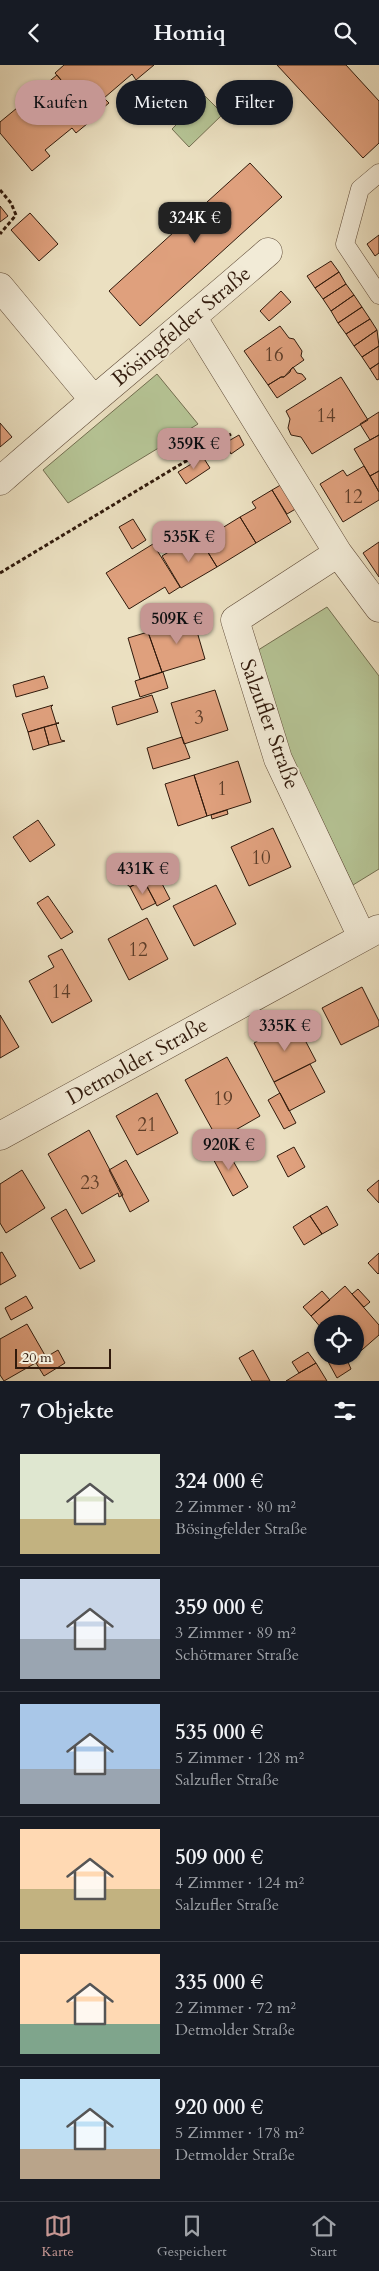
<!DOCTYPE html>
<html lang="de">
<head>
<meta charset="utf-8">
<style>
	:root { --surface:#171b24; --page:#242831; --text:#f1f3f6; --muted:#9ea1a6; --line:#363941; --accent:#c59692 }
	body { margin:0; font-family:Cardo,serif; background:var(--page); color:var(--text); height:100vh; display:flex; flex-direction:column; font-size:19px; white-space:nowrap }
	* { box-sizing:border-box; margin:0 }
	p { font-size:16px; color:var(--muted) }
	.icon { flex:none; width:28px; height:28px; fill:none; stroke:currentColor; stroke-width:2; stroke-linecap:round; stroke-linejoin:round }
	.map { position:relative; height:1316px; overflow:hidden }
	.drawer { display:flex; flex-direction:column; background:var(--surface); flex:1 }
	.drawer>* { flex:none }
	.hud { position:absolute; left:15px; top:15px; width:350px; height:45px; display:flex; gap:10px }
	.controls { position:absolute; left:314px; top:1250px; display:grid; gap:10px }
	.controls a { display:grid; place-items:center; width:50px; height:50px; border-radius:50%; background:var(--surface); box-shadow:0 1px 4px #0004; font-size:25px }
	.scale { position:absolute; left:15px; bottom:12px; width:96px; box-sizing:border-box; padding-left:5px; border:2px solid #311a0c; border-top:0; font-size:14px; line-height:18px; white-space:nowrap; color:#311a0c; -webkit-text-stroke:4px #f2ebd7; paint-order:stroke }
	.price { position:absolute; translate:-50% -42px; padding:0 11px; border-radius:10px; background:var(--accent); color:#111; font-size:16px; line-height:32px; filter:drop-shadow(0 1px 2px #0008) }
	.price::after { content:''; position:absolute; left:50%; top:30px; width:15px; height:11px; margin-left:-8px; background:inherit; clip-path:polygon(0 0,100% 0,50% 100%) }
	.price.selected { background:#222; color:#fff }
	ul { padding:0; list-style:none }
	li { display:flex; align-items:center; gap:15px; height:125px; padding:0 20px }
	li+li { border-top:1px solid var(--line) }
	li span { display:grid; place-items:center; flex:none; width:140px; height:100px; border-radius:0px; color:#555 }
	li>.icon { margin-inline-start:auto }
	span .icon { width:60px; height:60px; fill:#fffc; stroke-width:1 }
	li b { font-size:21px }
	h2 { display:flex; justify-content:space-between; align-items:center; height:60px; padding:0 20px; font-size:21px }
	.pill { padding:0 18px; border-radius:22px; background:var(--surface); box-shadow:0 1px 4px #0004; font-size:18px; line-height:45px }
	.pill.selected { background:var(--accent); color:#111 }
	header { display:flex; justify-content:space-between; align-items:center; height:65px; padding:0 20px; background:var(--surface); font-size:22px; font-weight:600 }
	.tab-bar { display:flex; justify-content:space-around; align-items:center; height:70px; border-top:1px solid var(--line); background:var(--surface); font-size:14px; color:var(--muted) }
	.tab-bar a { display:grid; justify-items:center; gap:2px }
	.tab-bar .selected { color:var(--accent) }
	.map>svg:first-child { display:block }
</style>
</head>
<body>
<header><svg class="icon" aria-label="back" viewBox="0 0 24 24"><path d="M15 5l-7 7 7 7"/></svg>Homiq<svg class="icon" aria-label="search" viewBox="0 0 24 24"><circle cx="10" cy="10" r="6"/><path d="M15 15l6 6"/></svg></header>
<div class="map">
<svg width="379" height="1316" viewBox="0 0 379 1316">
	<rect width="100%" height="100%" fill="#ebe0c1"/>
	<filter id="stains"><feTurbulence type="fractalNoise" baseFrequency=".004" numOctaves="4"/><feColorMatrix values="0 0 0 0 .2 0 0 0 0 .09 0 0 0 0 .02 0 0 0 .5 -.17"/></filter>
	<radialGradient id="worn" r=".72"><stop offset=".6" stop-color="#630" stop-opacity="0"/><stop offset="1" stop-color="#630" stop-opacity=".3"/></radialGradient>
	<path fill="#b5c394" stroke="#736e50" d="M205,31L223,49L189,82L172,64Z
		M157,309L198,359L68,438L43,405Z
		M327,542L379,611V804L353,820L287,682L255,587Z"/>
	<path fill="#dfa07d" stroke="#311a0c" d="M64,0H154L136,15L132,9L104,33L109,38L92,52L55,8Z
		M277,0H346L379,36V78L363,93Z
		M57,10L93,54L76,68L72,63L45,85L50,91L32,106L0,68V57Z
		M250,98L282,132L140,261L109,226Z
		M0,141L8,151L0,157Z
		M30,148L58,179L39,196L11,165Z
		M379,170V188L375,191L367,179Z
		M331,196L339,207L315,223L307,211Z
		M339,207L346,219L323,234L315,223Z
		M346,219L354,230L331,246L323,234Z
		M281,226L291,237L269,256L260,246Z
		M354,230L362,242L338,258L331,246Z
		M362,242L370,254L346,269L338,258Z
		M370,254L377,265L354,281L346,269Z
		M280,261L289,273L294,274L302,286L301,291L304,295L291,304L290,307L284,312H281L268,320L244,286Z
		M377,265L379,281L362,292L354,281Z
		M379,281V298L370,304L362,292Z
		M379,298V314L377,315L370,304Z
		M293,302L297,308L302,309L306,314L277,333L268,320L281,312H284Z
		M341,312L368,355L312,389L301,372L291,370L288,363L290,354L286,346Z
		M379,347V370L370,375L360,359Z
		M0,358L12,372L0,382Z
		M239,370L244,380L231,389L225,378Z
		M379,370V406L370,411L354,384Z
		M203,392L210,403L186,419L178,407Z
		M364,401L379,427V435L343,457L320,419L343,405L347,411Z
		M379,406V427L370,411Z
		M284,418L299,442L287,449L272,425Z
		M272,425L291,457L256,478L240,452L256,443L252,437Z
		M240,452L256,478L217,502L201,476Z
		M133,454L146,475L132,484L119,462Z
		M198,470L201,476L185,486L182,479Z
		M201,476L217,502L181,523L162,491L182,479L185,486Z
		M379,477V512L363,488Z
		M153,479L180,522L169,529L165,522L129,544L106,508Z
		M175,546L179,557L148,567L145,555Z
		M193,553L205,594L162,607L148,567Z
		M148,567L162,607L140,614L128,573Z
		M163,607L168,623L140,632L135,616Z
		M44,611L48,623L16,632L13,620Z
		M215,625L228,665L184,679L171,638Z
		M152,630L158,647L117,660L112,642Z
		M53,640L51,642L56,658H59L28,667L22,649Z
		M59,658L56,659L61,675L65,676L49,680L44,662Z
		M44,662L49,680L33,685L28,667Z
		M182,672L190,693L153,704L147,683Z
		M238,696L251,737L207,751L194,710Z
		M194,710L207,751L178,761L165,719Z
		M227,745L228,749L212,754L211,750Z
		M38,755L55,780L30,797L13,772Z
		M273,763L291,802L249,821L231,782Z
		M127,803L142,815L130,822L115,809Z
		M158,811L170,834L157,841L145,817Z
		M143,815L156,838L142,845L130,822Z
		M216,820L236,859L194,881L173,841Z
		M48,831L73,867L61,874L37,838Z
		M147,853L168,894L129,915L108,874Z
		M62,884L92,936L52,958L29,916L54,902L48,891Z
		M362,922L379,956V961L341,980L322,943Z
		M0,950L19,982L0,993Z
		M295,956L316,996L274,1017L254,978Z
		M227,992L260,1051L218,1075L185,1015Z
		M310,999L325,1027L289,1046L274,1017Z
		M157,1028L178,1068L137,1090L116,1051Z
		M280,1028L296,1058L284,1064L268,1035Z
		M89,1065L123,1130L119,1132L118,1128L82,1149L48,1089Z
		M224,1080L248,1122L233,1131L210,1088Z
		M294,1082L305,1102L288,1112L277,1091Z
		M126,1095L149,1136L130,1147L109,1105Z
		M22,1105L45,1143L6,1168L0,1158V1119Z
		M379,1115V1138L367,1125Z
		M327,1141L338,1160L322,1169L310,1151Z
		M66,1144L95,1196L80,1204L51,1153Z
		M310,1151L322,1169L304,1180L293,1162Z
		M2,1187L16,1211L0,1220V1188Z
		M379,1188V1208L378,1209L368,1198Z
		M345,1221L379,1260V1270L355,1291V1259H322V1264L311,1251Z
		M358,1224L370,1237L364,1242L352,1229Z
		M322,1226L330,1235L311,1251L303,1242Z
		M26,1231L33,1243L11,1255L5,1243Z
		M27,1259L46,1292L4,1316L0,1310V1274Z
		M58,1285L65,1298L44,1311L36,1298Z
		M253,1285L270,1316H252L239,1293Z
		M308,1287L316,1298L299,1308L292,1297Z
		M325,1291H347L350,1295L348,1297L351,1304L337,1313Z
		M316,1298L327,1316H286L299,1308Z"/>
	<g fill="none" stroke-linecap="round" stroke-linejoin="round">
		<g stroke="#604c39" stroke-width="19">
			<path id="service" d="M379,108L360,124L345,179L379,230"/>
		</g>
		<g stroke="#604c39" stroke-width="29">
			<path id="minor" d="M0,222L93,334
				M193,253L338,488L379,543
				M0,416C88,338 180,264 268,187
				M338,488L235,555L278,694L362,872
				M0,1071L378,864"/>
		</g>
		<path stroke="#311a0c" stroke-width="3" stroke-dasharray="4 2.5" stroke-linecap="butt" d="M0,125L11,138L16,150L0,169
			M0,508L231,369"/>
		<use href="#service" stroke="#f2ebd7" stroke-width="18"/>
		<use href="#minor" stroke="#f2ebd7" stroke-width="28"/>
	</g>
	<g text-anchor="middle" stroke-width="4" stroke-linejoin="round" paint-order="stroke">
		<g font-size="19" fill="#5c3c28">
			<text x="274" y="296">16</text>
			<text x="326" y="357">14</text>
			<text x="353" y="438">12</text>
			<text x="199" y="659">3</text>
			<text x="222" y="730">1</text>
			<text x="261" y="799">10</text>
			<text x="138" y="891">12</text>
			<text x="61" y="933">14</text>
			<text x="223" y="1040">19</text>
			<text x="147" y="1066">21</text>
			<text x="90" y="1124">23</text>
		</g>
		<g font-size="21" fill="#311a0c" stroke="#f2ebd7">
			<text transform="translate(181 261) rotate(-40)" y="7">Bösingfelder Straße</text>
			<text transform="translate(270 659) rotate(70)" y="7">Salzufler Straße</text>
			<text transform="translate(137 996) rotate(-29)" y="7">Detmolder Straße</text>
		</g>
	</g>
	<rect width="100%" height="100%" filter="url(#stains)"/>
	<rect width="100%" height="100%" fill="url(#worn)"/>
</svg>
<div class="controls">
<a><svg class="icon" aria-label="locate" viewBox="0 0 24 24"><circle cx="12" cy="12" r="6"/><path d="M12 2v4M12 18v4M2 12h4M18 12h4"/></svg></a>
</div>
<div class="scale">20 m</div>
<b class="price selected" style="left:195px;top:179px">324K €</b>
<b class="price" style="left:194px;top:405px">359K €</b>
<b class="price" style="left:189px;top:498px">535K €</b>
<b class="price" style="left:177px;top:580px">509K €</b>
<b class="price" style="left:143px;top:830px">431K €</b>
<b class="price" style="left:285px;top:987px">335K €</b>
<b class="price" style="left:229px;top:1106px">920K €</b>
<div class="hud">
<a class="pill selected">Kaufen</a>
<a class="pill">Mieten</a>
<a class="pill">Filter</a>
</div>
</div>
<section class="drawer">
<h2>7 Objekte<svg class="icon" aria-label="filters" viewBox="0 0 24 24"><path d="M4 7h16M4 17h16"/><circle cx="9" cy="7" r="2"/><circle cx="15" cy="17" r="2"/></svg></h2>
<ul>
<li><span style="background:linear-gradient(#dfe7d0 65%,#c2b280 0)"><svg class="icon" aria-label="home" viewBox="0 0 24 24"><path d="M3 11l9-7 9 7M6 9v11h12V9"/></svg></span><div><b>324 000 €</b><p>2 Zimmer · 80 m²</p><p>Bösingfelder Straße</p></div></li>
<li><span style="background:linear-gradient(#c9d6e8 60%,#9aa5b1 0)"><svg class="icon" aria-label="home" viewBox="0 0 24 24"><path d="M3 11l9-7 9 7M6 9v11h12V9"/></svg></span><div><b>359 000 €</b><p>3 Zimmer · 89 m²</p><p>Schötmarer Straße</p></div></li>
<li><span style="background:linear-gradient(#a9c7e8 65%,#9aa5b1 0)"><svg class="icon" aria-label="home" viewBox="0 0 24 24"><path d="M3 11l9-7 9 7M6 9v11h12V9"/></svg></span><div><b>535 000 €</b><p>5 Zimmer · 128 m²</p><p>Salzufler Straße</p></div></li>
<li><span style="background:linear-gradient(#ffd9b3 60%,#c2b280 0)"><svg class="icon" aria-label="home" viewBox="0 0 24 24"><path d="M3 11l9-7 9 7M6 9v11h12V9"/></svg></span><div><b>509 000 €</b><p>4 Zimmer · 124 m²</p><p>Salzufler Straße</p></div></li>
<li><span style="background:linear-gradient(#ffd9b3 70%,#7fa58c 0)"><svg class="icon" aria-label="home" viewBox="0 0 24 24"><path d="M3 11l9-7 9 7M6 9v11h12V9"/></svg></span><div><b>335 000 €</b><p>2 Zimmer · 72 m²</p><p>Detmolder Straße</p></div></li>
<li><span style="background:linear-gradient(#bfe0f5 70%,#b9a48a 0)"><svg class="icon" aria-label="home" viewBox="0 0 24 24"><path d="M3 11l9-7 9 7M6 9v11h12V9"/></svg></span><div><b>920 000 €</b><p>5 Zimmer · 178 m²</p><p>Detmolder Straße</p></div></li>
</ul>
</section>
<nav class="tab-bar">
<a class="selected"><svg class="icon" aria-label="map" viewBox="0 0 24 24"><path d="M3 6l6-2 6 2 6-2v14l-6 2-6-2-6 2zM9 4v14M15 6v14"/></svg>Karte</a>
<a><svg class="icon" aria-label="saved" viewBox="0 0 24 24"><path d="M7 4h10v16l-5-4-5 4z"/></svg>Gespeichert</a>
<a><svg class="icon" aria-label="home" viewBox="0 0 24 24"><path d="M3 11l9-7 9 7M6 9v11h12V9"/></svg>Start</a>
</nav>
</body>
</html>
